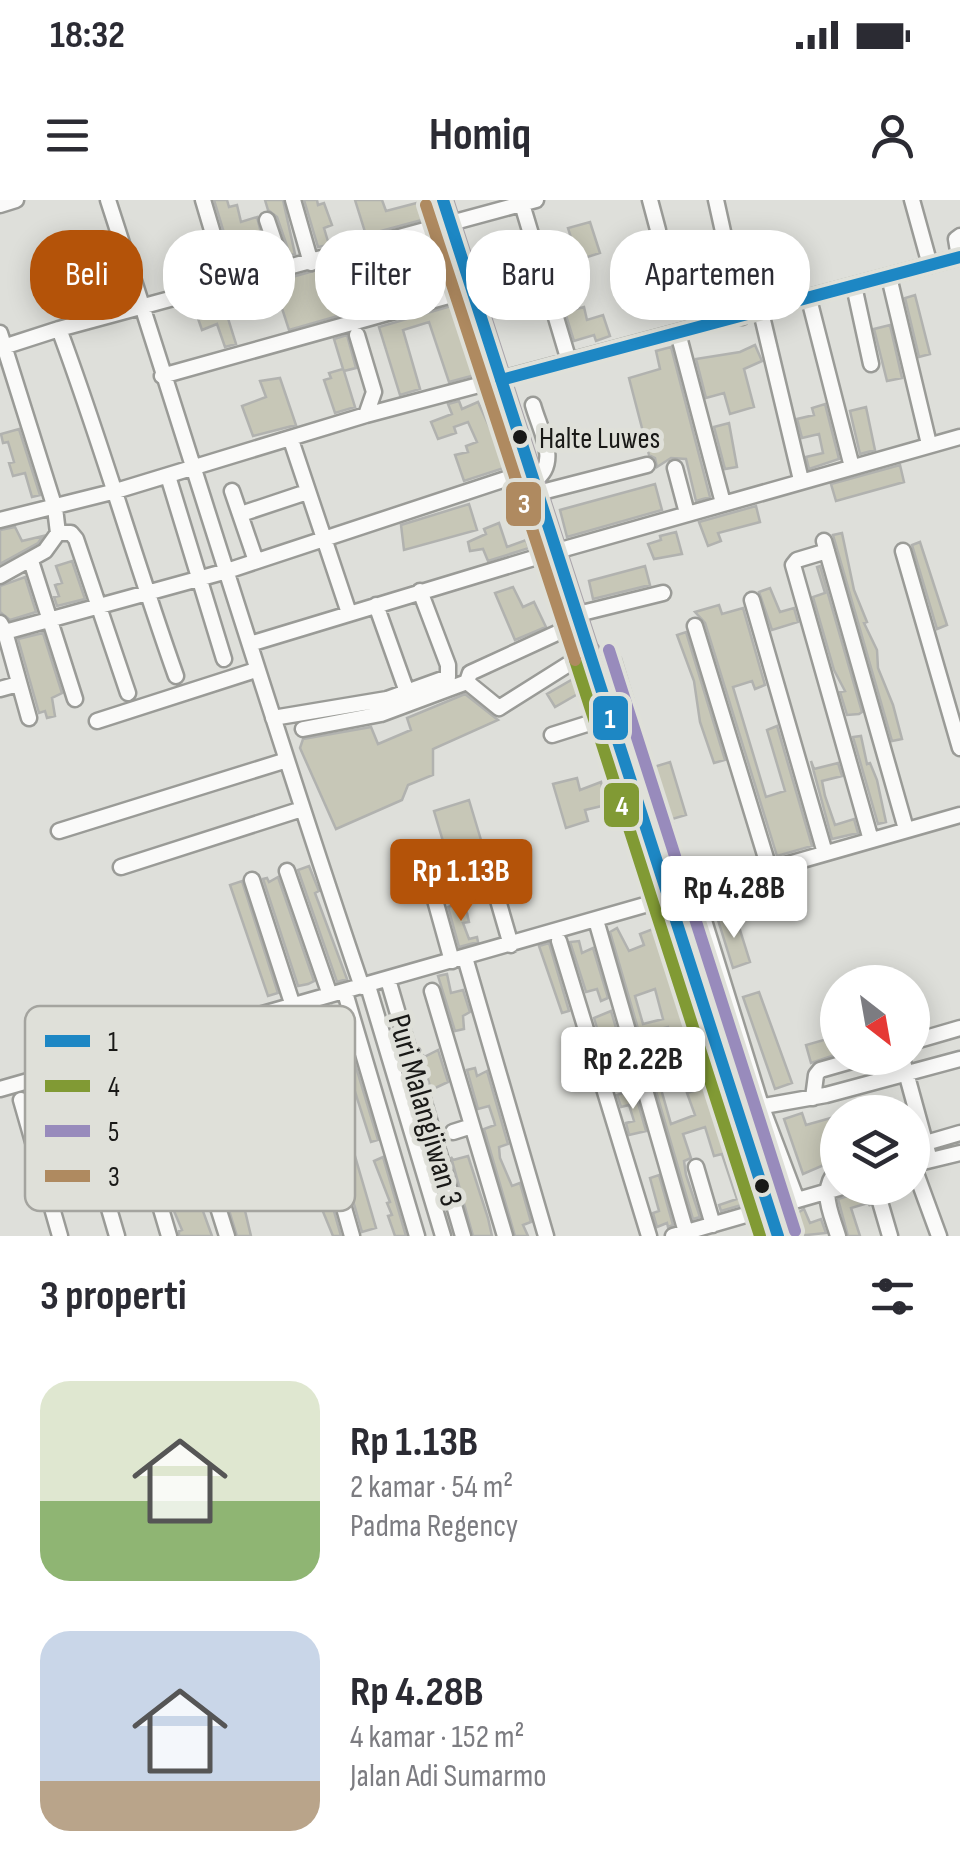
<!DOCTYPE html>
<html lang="id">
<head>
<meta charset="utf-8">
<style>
	:root { --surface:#fff; --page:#f7f7f7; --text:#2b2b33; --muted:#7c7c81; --accent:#b45309 }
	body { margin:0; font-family:"Sofia Sans Condensed",sans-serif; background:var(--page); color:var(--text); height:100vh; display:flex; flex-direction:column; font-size:38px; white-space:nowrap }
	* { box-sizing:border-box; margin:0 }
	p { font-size:32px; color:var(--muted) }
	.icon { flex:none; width:55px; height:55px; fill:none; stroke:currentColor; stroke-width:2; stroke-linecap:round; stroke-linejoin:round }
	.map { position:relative; height:1036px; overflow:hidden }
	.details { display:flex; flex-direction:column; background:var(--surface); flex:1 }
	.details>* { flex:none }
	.guide { position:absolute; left:30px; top:30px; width:900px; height:90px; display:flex; gap:20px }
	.needle { width:65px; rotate:149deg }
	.fabs { position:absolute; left:820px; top:765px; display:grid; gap:20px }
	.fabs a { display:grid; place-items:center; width:110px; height:110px; border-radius:50%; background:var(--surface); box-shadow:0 5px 25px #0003; font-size:50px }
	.price { position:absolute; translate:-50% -85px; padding:0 22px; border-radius:10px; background:#fff; color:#222; font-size:32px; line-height:65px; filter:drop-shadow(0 2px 5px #0008) }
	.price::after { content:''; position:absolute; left:50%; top:60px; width:30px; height:22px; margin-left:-15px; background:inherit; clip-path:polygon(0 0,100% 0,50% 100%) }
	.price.selected { background:var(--accent); color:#fff }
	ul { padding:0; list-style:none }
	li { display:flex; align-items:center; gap:30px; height:250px; padding:0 40px }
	li span { display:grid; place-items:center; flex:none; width:280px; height:200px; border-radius:30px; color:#555 }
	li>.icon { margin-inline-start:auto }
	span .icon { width:120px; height:120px; fill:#fffc; stroke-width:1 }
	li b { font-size:42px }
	h2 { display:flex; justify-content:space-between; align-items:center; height:120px; padding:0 40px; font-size:42px }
	.tag { padding:0 35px; border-radius:40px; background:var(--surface); box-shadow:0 5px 25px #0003; font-size:35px; line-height:90px }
	.tag.selected { background:var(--accent); color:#fff }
	.status { display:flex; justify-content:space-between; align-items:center; height:70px; padding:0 50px; background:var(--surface); direction:ltr }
	.status svg { height:28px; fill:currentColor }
	header { display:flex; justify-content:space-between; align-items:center; height:130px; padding:0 40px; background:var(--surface); font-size:45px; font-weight:700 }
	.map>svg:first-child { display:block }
</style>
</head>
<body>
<div class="status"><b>18:32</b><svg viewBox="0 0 49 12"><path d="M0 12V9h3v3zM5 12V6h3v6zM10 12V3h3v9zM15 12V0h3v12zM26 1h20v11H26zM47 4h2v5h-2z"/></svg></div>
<header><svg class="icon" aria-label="menu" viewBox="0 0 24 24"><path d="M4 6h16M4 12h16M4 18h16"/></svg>Homiq<svg class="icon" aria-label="person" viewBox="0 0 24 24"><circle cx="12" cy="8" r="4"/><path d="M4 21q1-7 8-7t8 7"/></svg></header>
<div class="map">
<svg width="960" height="1036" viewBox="0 0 960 1036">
	<rect width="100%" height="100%" fill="#dedfda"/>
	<path fill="#c7c7b7" stroke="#b1b2af" stroke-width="2.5" fill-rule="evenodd" d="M214,0H227L229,7L237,5L241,22L257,17L264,45L252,49L248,39L228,46Z
		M265,0H283L295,54L290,55L277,17L268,10Z
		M304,0H317L318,5L324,3L332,25L324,28L329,45L318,47Z
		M355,0H382L386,11L428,0L433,17L366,35Z
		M590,22L600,53L578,60L568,28Z
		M360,58L361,61L368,59L370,70L379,80L394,81L401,98L289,130L280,102L261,107L256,87Z
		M915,95L930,154L919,157L905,98Z
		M221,96L236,144L225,147L217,124L202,130L194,107Z
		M451,106L475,175L449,182L429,122L403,130L420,189L400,195L379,127Z
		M584,107L587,120L603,115L610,136L596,141L594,135L574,141L565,112Z
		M890,125L902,178L887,181L874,129Z
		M347,135L356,168L344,171L355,207L335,213L324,180L331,178L329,173L343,169L334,139Z
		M755,145L762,161L744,169L754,207L730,214L724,193L706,198L696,159L740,152Z
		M671,147L710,297L696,301L686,259L671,258L657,267L655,258L649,255L629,178L660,169L656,151Z
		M280,178L296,225L253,236L242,206L266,197L260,181Z
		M459,201L462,209L478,202L494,237L499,235L503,247L500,248L507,267L464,281L455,255L468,252L466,246L477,242L468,222L454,227L456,233L438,239L431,222L452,214L448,204Z
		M825,204L839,259L809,269L806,257L823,253L819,234L802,238L797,219L814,215L812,208Z
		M866,207L875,250L860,254L850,211Z
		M729,223L737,267L725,269L714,227Z
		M19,229L40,295L32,297L25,273L13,276L9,263L14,262L8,242L3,243L1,234Z
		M900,265L904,282L836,301L831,284Z
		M655,284L662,310L567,337L560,310Z
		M469,304L477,330L404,350L401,325Z
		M756,306L760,322L718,333L721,341L708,346L699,322Z
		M499,323L507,347L526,340L529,348L488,361L483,349L470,351L468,342L486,334L484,329Z
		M15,327L22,341L43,336L38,343L0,364V330Z
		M676,332L682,354L654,359L648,344L661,340L660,336Z
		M842,333L854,390L867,422L864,423L877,450L878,468L893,505L902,539L892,541L833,335Z
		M920,342L947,425L937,429L912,345Z
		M72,361L85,399L57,406L54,397L59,396L55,385L62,383L56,366Z
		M645,366L650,385L593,399L589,381Z
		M820,366L862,512L859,514L847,515L840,492L845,491L834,470L813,397L825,393L817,367Z
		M25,377L36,412L10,420L0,412V386Z
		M513,387L523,407L534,402L546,427L515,440L495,393Z
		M770,388L780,412L794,408L798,422L772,430L759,392Z
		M719,405L722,414L743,408L765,485L755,489L752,481L733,487L766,597L785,591L767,530L777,526L812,646L777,656L705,423L695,412Z
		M686,432L725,560L714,563L700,522L694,481L677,435Z
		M43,433L62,493L52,498L55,516L47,518L45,511L39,513L18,439Z
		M621,458L654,567L670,562L686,615L672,619L690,680L677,684L606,463Z
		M580,475L588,488L555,507L547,494Z
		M465,494L498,520L433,549V575L408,585L402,600L336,629L300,548L303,539L371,527L378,544L411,530L407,518Z
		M861,536L867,564L870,563L877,580L886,622L878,624L853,537Z
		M811,561L814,569L838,563L842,576L822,581L825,596L835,625L854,619L858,633L832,639Z
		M577,578L580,590L601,582L606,605L585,610L588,621L566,628L553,584Z
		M469,600L493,680L485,687L459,695L434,611Z
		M309,666L319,691L315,693L347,779L337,782L298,670Z
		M278,677L314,781L308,784L298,786L263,679L267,678L269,682Z
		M242,681L278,793L268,796L230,685Z
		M461,702L467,713L469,722L463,723L469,739L477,737L478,742L459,747L448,707Z
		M660,712L675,759L684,806L692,819L688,820L694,843L700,841L704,859L715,883L752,1002L721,1011L719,1005L737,999L722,954L714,956L705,927L683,934L691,958L684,961L686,975L700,1017L693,1019L610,732L617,728L629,751L644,745L640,734L656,728L652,714ZM655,789L663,819L643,824L635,796ZM668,827L673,846L684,844L702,888L687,893L695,915L671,924L645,833Z
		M735,714L750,762L733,768L718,720Z
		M579,741L582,753L593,748L608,798L601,801L597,789L586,792L570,742Z
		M549,743L569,811L562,813L539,746Z
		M447,774L451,793L463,790L470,812L463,816L464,829L455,831L438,776Z
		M759,792L792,883L775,889L743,797Z
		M611,811L629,872L621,876L619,871L611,874L594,818Z
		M311,815L321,842L346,834L378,940L371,942L342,851L326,857L376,1028L362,1032L301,818Z
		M280,820L341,1036H333L319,1002L314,978L319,976L269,823Z
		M838,836V854L811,863L806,845Z
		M419,846L424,857L438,850L448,882L431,890Z
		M195,847L216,929L232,980L239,999L242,998L251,1036H237L180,852Z
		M159,855L169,888L166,889L205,1002L200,1003L212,1036H179V1031L182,1030L169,999L150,933L153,931L142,900L131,877L116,881L111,868Z
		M475,868L477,876L487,871L508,944L499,947L500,958L512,986L520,983L531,1022L523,1025L528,1036H515L484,929L495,925L494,921L489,906L478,909L467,870Z
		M634,889L646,931L629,935L626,923L634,921L629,905L621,907L617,895Z
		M802,913L806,925L838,916V959L803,974L784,919Z
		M468,956L488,1018L492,1036H473L451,957L453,960Z
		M383,957L406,1036H395L388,1016L392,1015L387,1003L390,1002L374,961Z
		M659,975L673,1025L668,1027L667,1023L657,1027L653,1013L659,1011L650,978Z
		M863,991L866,992L870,1006L868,1003L851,1008L860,1036H848L838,999Z
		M804,1009L810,1023L821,1019L826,1033L797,1036L796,1029H789L786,1020Z"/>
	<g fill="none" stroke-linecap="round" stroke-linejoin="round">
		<g stroke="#9a9b97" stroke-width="19">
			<path id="minor" d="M108,0C193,262 273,526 362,787
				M203,0L228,84
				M293,0L311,63
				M650,0L658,30
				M716,0L742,117
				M912,0L930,65
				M522,4L569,161
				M0,5L16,0
				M267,20L284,70
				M432,49L422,41L386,48L379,54V65L386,72L427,60L432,49L456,42
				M959,57L956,39L960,36
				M889,77L929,244
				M854,86L871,164
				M809,99L852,267
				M761,112L801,280
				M59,129C102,244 135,361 176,476
				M0,133L55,308L58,333L45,351L0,376
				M678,133L723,303
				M357,135L374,192L366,215
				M0,148L59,129L536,0
				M162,176L470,90
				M533,205C540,231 561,263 534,281
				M291,240L349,413
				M675,268L687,313
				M168,276L224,459
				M232,291L256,361
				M538,293L647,265
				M241,314L307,292
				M0,320L116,291L366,215L960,57
				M58,333H71L76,339L128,493
				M824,341L906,629
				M827,351L797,360L793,365L871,640
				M903,351L960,548
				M32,364L75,499
				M752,400L825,653
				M376,405L407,492
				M578,414L663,393
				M0,423L5,432L227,371L530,271
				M695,426L769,668
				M5,432L29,518
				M250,444L557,351L960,237
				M467,482L499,508L591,450
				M0,489L18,484
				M273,518L387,499L448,477V465L420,391
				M97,521L256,470
				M303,529L381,514L467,482L470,473L581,422
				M552,535L612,516
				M59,631L287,560
				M423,657L452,761
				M121,667L302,609
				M287,671L330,795
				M252,680L293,806
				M495,690L511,745
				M676,713L692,709L702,714L761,905L797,1000
				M598,727L686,1032
				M559,741L649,1036
				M466,761L546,1036
				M389,783L463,1036
				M368,786L443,1036
				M432,791L505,1036
				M346,796L417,1036
				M288,811L352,1036
				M912,842L960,828
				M169,852L227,1036
				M902,858L930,960
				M73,886L117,1036
				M0,889L960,615
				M813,898L816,875L820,870L862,858
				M21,900L60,1036
				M79,904L121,891L127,894L169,1036
				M736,911L826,895L960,859
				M453,932L472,926
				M912,947L960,933
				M923,962L960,953
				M913,965L939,1036
				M696,967L713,1025
				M838,969C818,990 831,1012 838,1036
				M876,988L890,1036
				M673,1036L839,988"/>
		</g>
		<g stroke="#a8a3aa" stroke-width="22">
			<path id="major" d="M443,0L778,1036"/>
		</g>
		<use href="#minor" stroke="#fafaf9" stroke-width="14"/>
		<use href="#major" stroke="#ebe8ec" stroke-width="18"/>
		<g stroke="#dfe0d9" stroke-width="20">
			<path id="bus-1" d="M443,0L778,1036
				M501,180L960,57"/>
		</g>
		<g stroke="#dfe0d9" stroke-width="20">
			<path id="bus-2" d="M575,460L760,1036"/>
		</g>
		<g stroke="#dfe0d9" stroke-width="20">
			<path id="bus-3" d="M609,450L795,1031"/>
		</g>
		<g stroke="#dfe0d9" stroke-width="20">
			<path id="bus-4" d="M426,5L575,460"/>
		</g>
		<use href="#bus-1" stroke="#1d87c4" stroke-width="12"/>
		<use href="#bus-2" stroke="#819a34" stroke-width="12"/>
		<use href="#bus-3" stroke="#988bbc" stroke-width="12"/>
		<use href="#bus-4" stroke="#af8a60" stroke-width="12"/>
	</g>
	<g fill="#191917" stroke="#dfe0d9" stroke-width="4">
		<circle cx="520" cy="237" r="9"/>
		<circle cx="762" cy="986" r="9"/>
	</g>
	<g text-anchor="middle" stroke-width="10" stroke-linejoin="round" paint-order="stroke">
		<g font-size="30" fill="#191917" stroke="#dfe0d9" text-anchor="start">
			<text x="539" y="248">Halte Luwes</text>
		</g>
		<g font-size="32" fill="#191917" stroke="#dfe0d9">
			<text transform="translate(426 910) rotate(74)" y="11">Puri Malangjiwan 3</text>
		</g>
	</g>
	<rect x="25" y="806" width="330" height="205" rx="15" fill="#dfe0d9" stroke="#a4a49f" stroke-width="2.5"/>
	<rect x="45" y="835" width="45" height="12" fill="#1d87c4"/>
	<rect x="45" y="880" width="45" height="12" fill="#819a34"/>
	<rect x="45" y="925" width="45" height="12" fill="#988bbc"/>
	<rect x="45" y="970" width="45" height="12" fill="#af8a60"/>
	<g font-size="28" fill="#191917">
		<text x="108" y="851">1</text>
		<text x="108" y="896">4</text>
		<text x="108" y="941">5</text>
		<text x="108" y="986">3</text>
	</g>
	<g stroke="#dfe0d9" stroke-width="4">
		<rect x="504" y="280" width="39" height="48" rx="10" fill="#af8a60"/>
		<rect x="591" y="494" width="39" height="48" rx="10" fill="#1d87c4"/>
		<rect x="602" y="581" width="39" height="48" rx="10" fill="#819a34"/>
	</g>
	<g font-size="28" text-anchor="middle" font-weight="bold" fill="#fff">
		<text x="524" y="313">3</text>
		<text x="610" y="528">1</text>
		<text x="622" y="615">4</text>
	</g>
</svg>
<div class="fabs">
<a><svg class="needle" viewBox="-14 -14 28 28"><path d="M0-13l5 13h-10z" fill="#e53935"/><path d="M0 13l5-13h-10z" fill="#7c7c81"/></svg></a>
<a><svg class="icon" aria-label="layers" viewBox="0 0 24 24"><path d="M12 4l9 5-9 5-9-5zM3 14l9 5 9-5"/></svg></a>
</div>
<b class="price selected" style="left:461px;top:724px">Rp 1.13B</b>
<b class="price" style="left:734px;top:741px">Rp 4.28B</b>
<b class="price" style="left:633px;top:912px">Rp 2.22B</b>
<div class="guide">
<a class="tag selected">Beli</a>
<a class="tag">Sewa</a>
<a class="tag">Filter</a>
<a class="tag">Baru</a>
<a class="tag">Apartemen</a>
</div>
</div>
<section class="details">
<h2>3 properti<svg class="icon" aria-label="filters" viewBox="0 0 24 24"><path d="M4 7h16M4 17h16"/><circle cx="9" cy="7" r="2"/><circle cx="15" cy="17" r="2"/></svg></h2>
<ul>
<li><span style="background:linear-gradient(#dfe7d0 60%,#8fb573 0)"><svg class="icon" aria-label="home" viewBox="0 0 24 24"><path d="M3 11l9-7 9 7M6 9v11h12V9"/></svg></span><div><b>Rp 1.13B</b><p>2 kamar · 54 m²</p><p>Padma Regency</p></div></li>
<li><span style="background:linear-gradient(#c9d6e8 75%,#b9a48a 0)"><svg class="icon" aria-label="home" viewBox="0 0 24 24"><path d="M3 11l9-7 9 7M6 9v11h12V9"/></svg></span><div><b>Rp 4.28B</b><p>4 kamar · 152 m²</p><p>Jalan Adi Sumarmo</p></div></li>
</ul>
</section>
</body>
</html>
